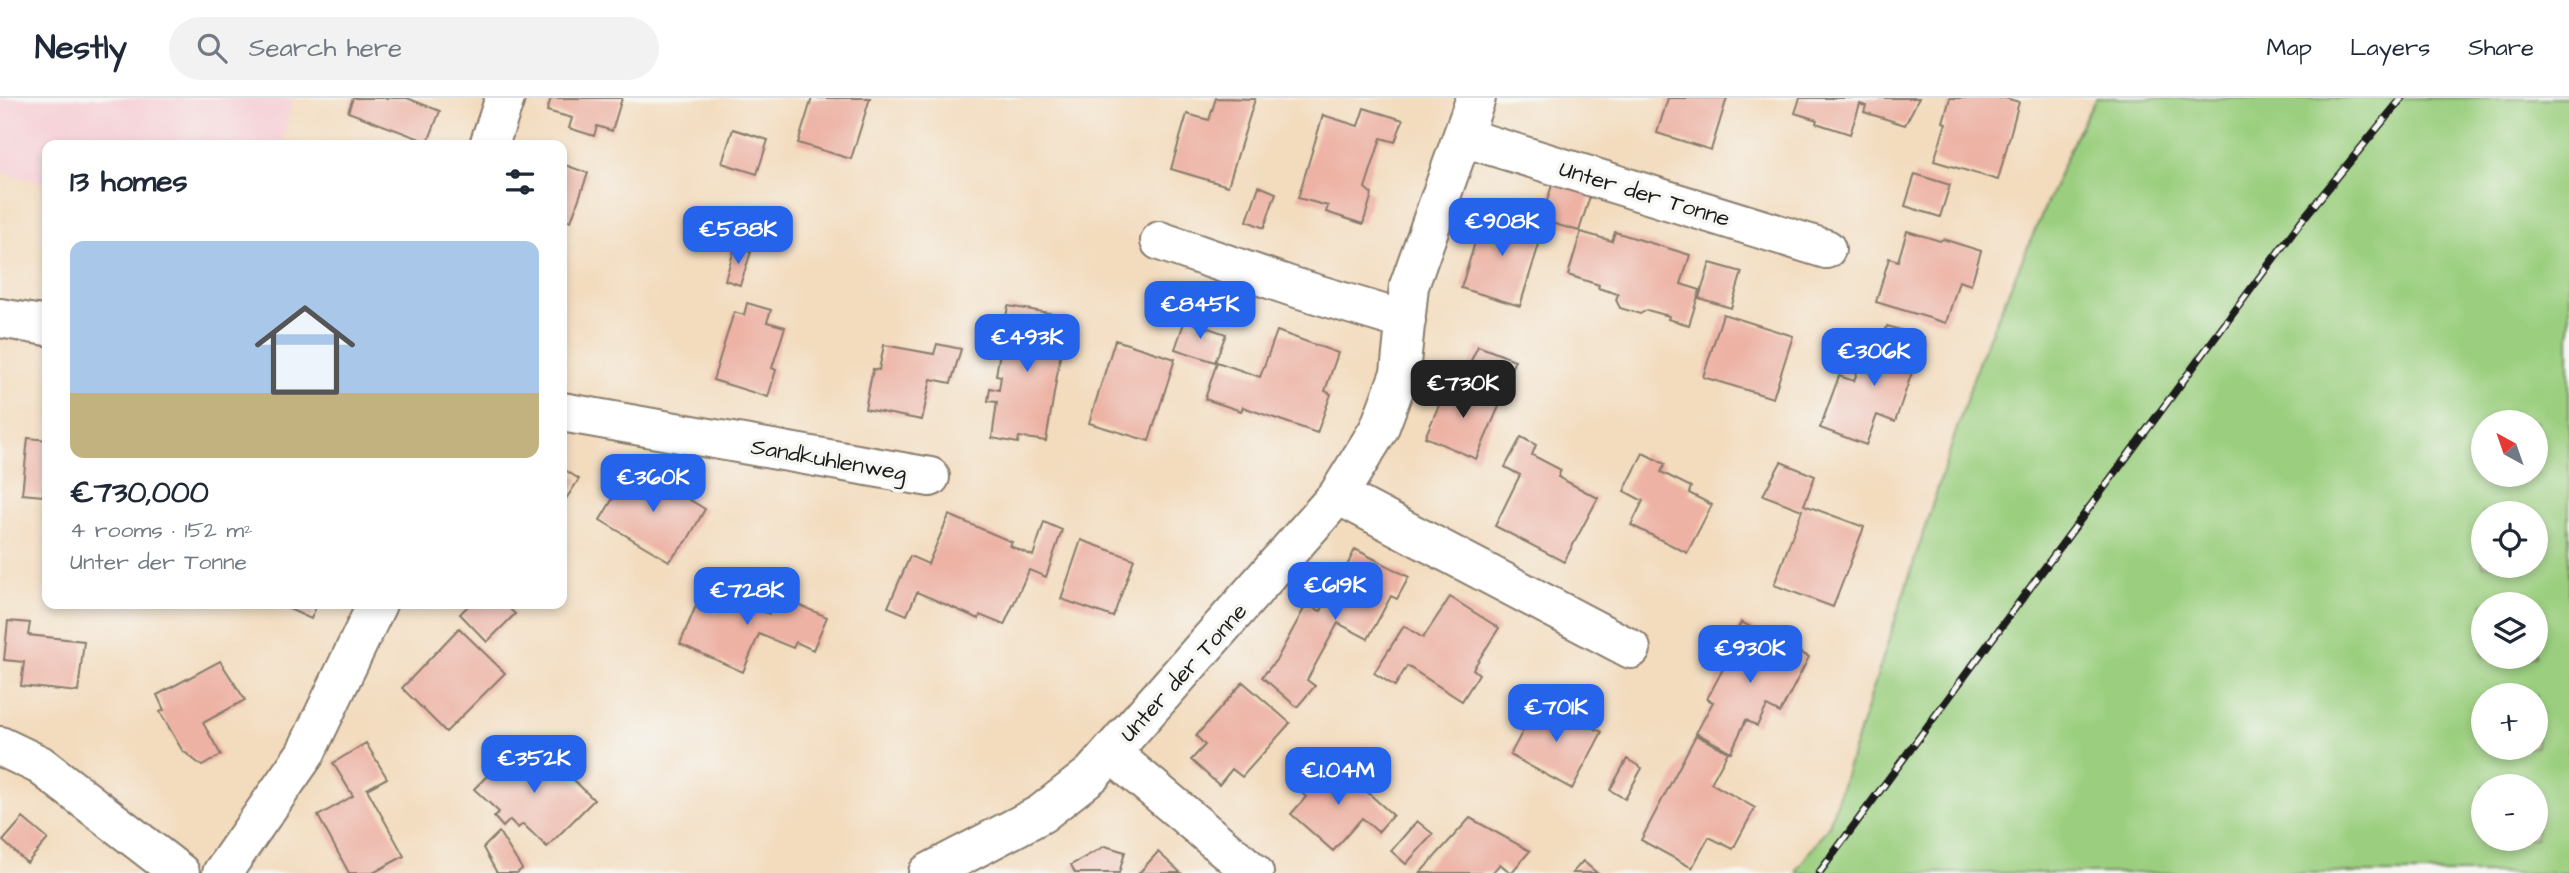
<!DOCTYPE html>
<html lang="en">
<head>
<meta charset="utf-8">
<style>
	:root { --surface:#fff; --page:#f2f2f3; --text:#1f2937; --muted:#747a83; --line:#e0e1e3; --accent:#2563eb }
	body { margin:0; font-family:"Architects Daughter",sans-serif; background:var(--page); color:var(--text); height:100vh; display:flex; flex-direction:column; font-size:26px; white-space:nowrap }
	* { box-sizing:border-box; margin:0 }
	p { font-size:23px; color:var(--muted) }
	.icon { flex:none; width:38px; height:38px; fill:none; stroke:currentColor; stroke-width:2; stroke-linecap:round; stroke-linejoin:round }
	.map { position:relative; flex:1; overflow:hidden }
	.sheet { position:absolute; left:42px; top:42px; width:525px; height:469px; display:flex; flex-direction:column; background:var(--surface); border-radius:14px; box-shadow:0 4px 10px #0003 }
	.sheet>* { flex:none }
	.needle { width:46px; rotate:320deg }
	.tools { position:absolute; left:2471px; top:312px; display:grid; gap:14px }
	.tools a { display:grid; place-items:center; width:77px; height:77px; border-radius:50%; background:var(--surface); box-shadow:0 4px 10px #0003; font-size:35px }
	.price { position:absolute; translate:-50% -60px; padding:0 16px; border-radius:14px; background:var(--accent); color:#fff; font-size:23px; line-height:46px; filter:drop-shadow(0 2px 4px #0008) }
	.price::after { content:''; position:absolute; left:50%; top:42px; width:21px; height:16px; margin-left:-10px; background:inherit; clip-path:polygon(0 0,100% 0,50% 100%) }
	.price.on { background:#222; color:#fff }
	ul { padding:0; list-style:none }
	li { display:grid; align-content:center; gap:14px; height:371px; padding:0 28px }
	li+li { border-top:2px solid var(--line) }
	li span { display:grid; place-items:center; height:217px; border-radius:14px; color:#555 }
	li>.icon { margin-inline-start:auto }
	span .icon { width:126px; height:126px; fill:#fffc; stroke-width:1 }
	li b { font-size:30px }
	h2 { display:flex; justify-content:space-between; align-items:center; height:84px; padding:0 28px; font-size:30px }
	header { display:flex; align-items:center; gap:42px; box-sizing:border-box; height:98px; padding:0 35px; background:var(--surface); border-bottom:2px solid var(--line) }
	header strong { font-size:33px }
	nav { display:flex; gap:38px; margin-inline-start:auto; font-size:24px }
	.search { width:490px; height:63px; background:var(--page); display:flex; align-items:center; gap:18px; box-sizing:border-box; padding:0 24px; border-radius:38px; color:var(--muted); font-size:26px }
	.map>svg:first-child { display:block }
</style>
</head>
<body>
<header>
<strong>Nestly</strong>
<div class="search"><svg class="icon" aria-label="search" viewBox="0 0 24 24"><circle cx="10" cy="10" r="6"/><path d="M15 15l6 6"/></svg>Search here</div>
<nav><a>Map</a><a>Layers</a><a>Share</a></nav>
</header>
<div class="map">
<svg width="2569" height="775" viewBox="0 0 2569 775">
	<rect width="100%" height="100%" fill="#f6f6f2"/>
	<filter id="ink" filterUnits="userSpaceOnUse"><feTurbulence type="fractalNoise" baseFrequency=".0143" numOctaves="2"/><feDisplacementMap in="SourceGraphic" scale="14" xChannelSelector="R" yChannelSelector="G"/><feConvolveMatrix kernelMatrix="1 2 1 2 8 2 1 2 1" color-interpolation-filters="sRGB"/></filter>
	<filter id="wash" filterUnits="userSpaceOnUse"><feTurbulence type="fractalNoise" baseFrequency=".00686" numOctaves="4" result="noise"/><feDisplacementMap in="SourceGraphic" scale="28" xChannelSelector="R" yChannelSelector="G"/><feGaussianBlur stdDeviation="1.57" result="paint"/><feColorMatrix in="noise" values="0 0 0 0 0 0 0 0 0 0 0 0 0 0 0 0 0 1.4 0 .05"/><feComposite in="paint" operator="in"/></filter>
	<g filter="url(#wash)">
		<rect width="100%" height="100%" fill="#f3dbbd"/>
		<path fill="#f6cfd6" d="M0,0H293L281,47H47V86L0,74Z"/>
		<path fill="#9bcf7f" stroke="#5c764e" stroke-width="2" fill-rule="evenodd" d="M2096,0H2569V775H1797V771L1829,727L1979,262L2077,35ZM2483,324H2536V376H2483ZM2483,415H2536V467H2483ZM2483,506H2536V558H2483ZM2483,597H2536V649H2483ZM2483,688H2536V740H2483Z"/>
		<g id="blocks">
			<path fill="#edb2a4" d="M353,0H407L440,13L428,44L348,14Z
				M551,0H622L612,33L597,28L594,38L569,30L572,20L547,13Z
				M812,0H870L851,61L798,45Z
				M1216,0L1255,1L1228,88L1171,71L1187,16L1209,22Z
				M1668,0H1727L1711,52L1657,35Z
				M1800,0H1919L1905,27L1864,14L1866,8L1860,6L1850,36L1816,25L1817,22L1795,15Z
				M1950,0H2005L2019,4L1998,82L1934,63L1946,25L1943,24Z
				M1364,10L1403,22L1395,44L1381,40L1365,90L1372,96L1363,126L1326,114L1328,108L1298,100L1323,17L1358,28Z
				M733,31L768,42L757,76L722,65Z
				M562,66L588,75L571,123L562,120Z
				M1915,76L1950,87L1940,119L1905,108Z
				M1553,84L1591,95L1579,133L1541,122Z
				M1259,88L1276,95L1264,130L1247,123Z
				M1485,112L1544,130L1520,208L1461,190Z
				M1907,133L1940,143L1943,141L1981,153L1971,187L1959,183L1946,225L1876,204L1889,160L1898,163Z
				M1581,134L1612,143L1615,134L1690,157L1681,186L1700,192L1689,227L1668,221L1669,218L1647,212L1640,216L1620,210L1616,202L1618,196L1598,190L1599,187L1568,177Z
				M735,149L751,154L740,187L725,182Z
				M1710,165L1742,174L1731,210L1699,200Z
				M747,205L771,212L767,224L785,229L772,270L776,272L768,299L713,282L734,214L744,217Z
				M1008,208L1067,218L1046,343L1019,339L1018,345L992,340L997,304L988,303L990,290L999,292L1001,278L996,277Z
				M1723,216L1793,238L1773,300L1703,279Z
				M1185,222L1226,236L1215,264L1175,251Z
				M1887,228L1924,239L1895,324L1877,317L1866,347L1820,330L1839,278L1854,283L1862,261L1873,265Z
				M1277,233L1338,255L1325,293L1331,296L1317,335L1243,309L1241,313L1205,301L1217,264L1260,279Z
				M1115,242L1175,261L1149,343L1089,325Z
				M937,246L961,251L951,285L931,281L922,322L865,311L873,271L879,272L884,247L934,256Z
				M1478,248L1515,262L1503,290L1466,273Z
				M1450,282L1501,304L1476,361L1425,339Z
				M1521,339L1536,347L1532,357L1561,372L1558,379L1598,400L1564,464L1495,428L1520,377L1505,369Z
				M28,340L47,342L43,398L22,396Z
				M1643,355L1665,366L1661,374L1691,389L1689,395L1712,407L1687,455L1631,427L1643,403L1624,393Z
				M1781,364L1815,378L1804,407L1864,429L1833,509L1774,487L1802,412L1763,397Z
				M633,367L705,411L687,443L669,463L600,422Z
				M562,370L579,381L562,407Z
				M949,417L1012,444L1010,448L1033,458L1044,424L1062,432L1046,479L1029,472L1004,527L980,517L979,521L917,494L907,517L888,509L910,458L928,466Z
				M1081,442L1134,461L1113,519L1061,501Z
				M1355,451L1409,479L1397,501L1391,498L1368,541L1338,525L1307,582L1315,588L1297,609L1262,579L1277,561L1306,507L1321,513L1334,488L1337,489Z
				M704,488L769,516L776,497L827,519L813,552L796,544L793,550L759,536L743,574L680,546Z
				M1450,499L1499,530L1473,571L1479,576L1462,603L1407,568L1395,588L1374,575L1404,528L1423,540Z
				M278,506H317L311,521Z
				M470,506H505L515,516L487,544L460,516Z
				M8,523L30,525L28,537L84,543L78,594L21,588L24,564L4,562Z
				M1741,524L1809,559L1780,615L1767,608L1757,628L1746,622L1731,654L1696,635L1713,604L1707,601L1731,556L1726,554Z
				M459,530L505,575L446,634L402,590Z
				M220,563L245,602L203,625L221,657L202,668L182,652L160,614L164,612L157,597Z
				M1243,584L1290,625L1242,679L1232,671L1219,687L1191,662L1205,647L1196,638Z
				M1540,601L1602,634L1572,691L1510,657Z
				M1696,637L1728,654L1711,685L1755,710L1733,751L1709,739L1692,770L1641,742Z
				M522,643L554,674L560,668L594,702L547,749L523,726L518,730L510,722L503,729L494,719L499,714L474,691Z
				M366,645L387,680L367,691L404,758L373,775H349L318,718L353,698L333,665Z
				M1627,661L1642,670L1625,701L1610,692Z
				M1331,662L1393,717L1378,734L1362,720L1333,753L1291,716L1306,699L1302,695Z
				M23,720L48,741L27,765L3,743Z
				M1470,720L1530,753L1511,775L1500,766L1492,775H1420Z
				M1417,723L1433,736L1406,766L1391,753Z
				M499,734L522,771L517,775H497L483,750Z
				M1105,748L1125,754L1119,775H1075L1071,767Z
				M1158,754L1181,775H1139Z
				M1583,763L1597,775H1572Z"/>
		</g>
	</g>
	<g filter="url(#ink)">
		<use href="#blocks" fill-opacity="0" stroke="#887c6c" stroke-width="2"/>
		<g fill="none" stroke-linecap="round" stroke-linejoin="round">
			<g stroke="#887c6c" stroke-width="42">
				<path id="street" d="M1463,39L1826,151
					M489,47L505,0
					M1160,143L1290,188L1406,223
					M0,220L47,228
					M562,314L930,379
					M1338,397L1631,551
					M0,648L40,667L180,775
					M1111,655L1254,775
					M222,775L305,656L377,506
					M928,775L1041,716L1092,676L1338,397L1379,331L1400,275L1409,188L1476,0"/>
			</g>
			<use href="#street" stroke="#fff" stroke-width="38"/>
			<g stroke="#1c1c1c" stroke-width="8">
				<path id="rail" d="M1819,775L2302,122L2402,0"/>
			</g>
			<use href="#rail" stroke="#f6f6f2" stroke-width="5" stroke-dasharray="16" stroke-linecap="butt"/>
		</g>
	</g>
	<g text-anchor="middle" stroke-width="7" stroke-linejoin="round" paint-order="stroke">
		<g font-size="23" fill="#1c1c1c" stroke="#f6f6f2">
			<text transform="translate(1645 95) rotate(17)" y="8">Unter der Tonne</text>
			<text transform="translate(829 361) rotate(10)" y="8">Sandkuhlenweg</text>
			<text transform="translate(1183 574) rotate(-48)" y="8">Unter der Tonne</text>
		</g>
	</g>
</svg>
<div class="tools">
<a><svg class="needle" viewBox="-14 -14 28 28"><path d="M0-13l5 13h-10z" fill="#e53935"/><path d="M0 13l5-13h-10z" fill="#747a83"/></svg></a>
<a><svg class="icon" aria-label="locate" viewBox="0 0 24 24"><circle cx="12" cy="12" r="6"/><path d="M12 2v4M12 18v4M2 12h4M18 12h4"/></svg></a>
<a><svg class="icon" aria-label="layers" viewBox="0 0 24 24"><path d="M12 4l9 5-9 5-9-5zM3 14l9 5 9-5"/></svg></a>
<a>+</a>
<a>−</a>
</div>
<b class="price" style="left:1502px;top:160px">€908K</b>
<b class="price" style="left:738px;top:168px">€588K</b>
<b class="price" style="left:1200px;top:243px">€845K</b>
<b class="price" style="left:1027px;top:276px">€493K</b>
<b class="price" style="left:1874px;top:290px">€306K</b>
<b class="price on" style="left:1463px;top:322px">€730K</b>
<b class="price" style="left:653px;top:416px">€360K</b>
<b class="price" style="left:1335px;top:524px">€619K</b>
<b class="price" style="left:747px;top:529px">€728K</b>
<b class="price" style="left:1750px;top:587px">€930K</b>
<b class="price" style="left:1556px;top:646px">€701K</b>
<b class="price" style="left:534px;top:697px">€352K</b>
<b class="price" style="left:1338px;top:709px">€1.04M</b>
<section class="sheet">
<h2>13 homes<svg class="icon" aria-label="filters" viewBox="0 0 24 24"><path d="M4 7h16M4 17h16"/><circle cx="9" cy="7" r="2"/><circle cx="15" cy="17" r="2"/></svg></h2>
<ul>
<li><span style="background:linear-gradient(#a9c7e8 70%,#c2b280 0)"><svg class="icon" aria-label="home" viewBox="0 0 24 24"><path d="M3 11l9-7 9 7M6 9v11h12V9"/></svg></span><div><b>€730,000</b><p>4 rooms · 152 m²</p><p>Unter der Tonne</p></div></li>
</ul>
</section>
</div>
</body>
</html>
